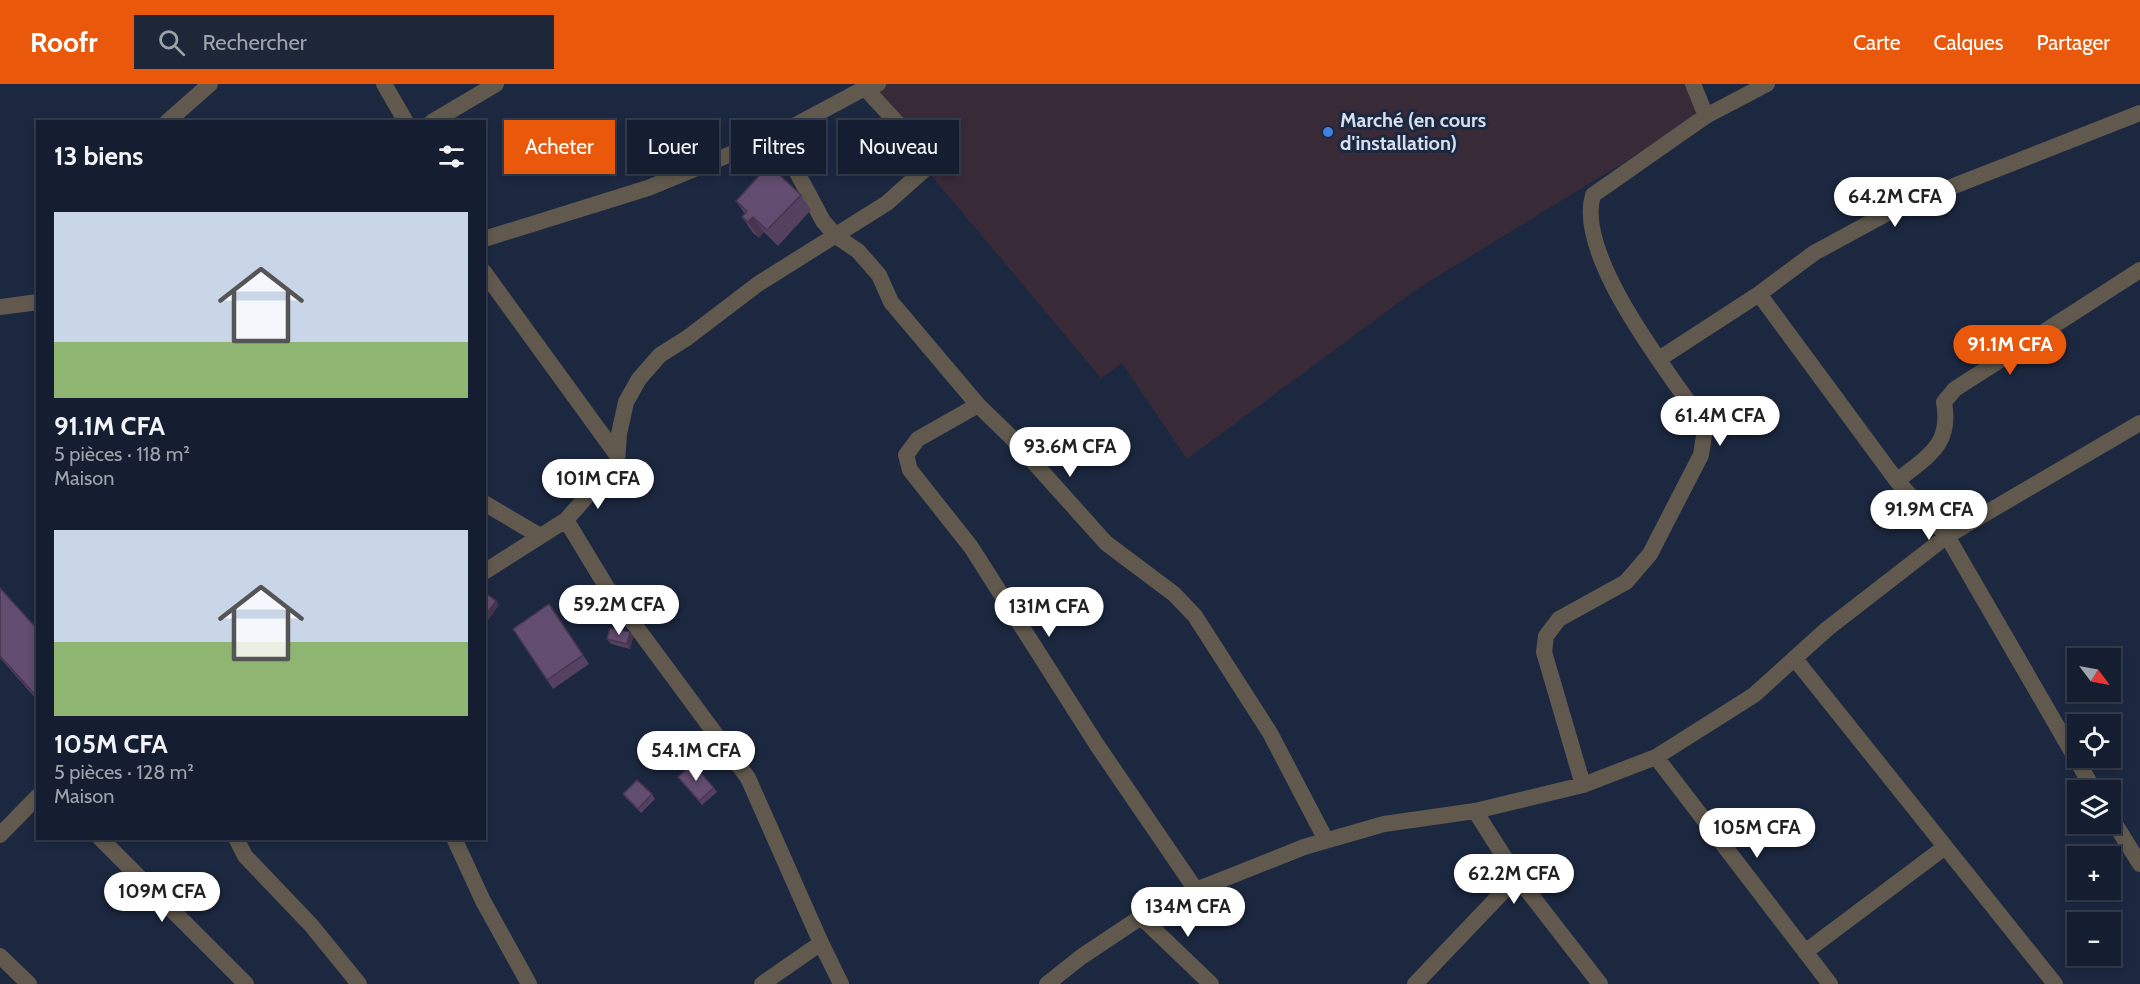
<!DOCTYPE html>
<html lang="fr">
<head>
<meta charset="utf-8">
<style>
	:root { --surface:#151e30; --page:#1e2738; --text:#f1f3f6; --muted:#9da2ab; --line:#343c4c; --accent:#ea580c }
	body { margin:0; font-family:Cabin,sans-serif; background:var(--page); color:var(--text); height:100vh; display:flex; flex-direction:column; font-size:22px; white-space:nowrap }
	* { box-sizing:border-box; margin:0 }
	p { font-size:20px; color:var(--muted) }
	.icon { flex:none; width:33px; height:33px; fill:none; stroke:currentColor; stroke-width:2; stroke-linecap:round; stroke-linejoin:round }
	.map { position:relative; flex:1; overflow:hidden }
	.sheet { position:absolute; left:36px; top:36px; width:450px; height:720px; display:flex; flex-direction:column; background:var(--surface); border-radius:0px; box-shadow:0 3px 9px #0003,0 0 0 2px var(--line) }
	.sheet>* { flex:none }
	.guide { position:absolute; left:504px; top:36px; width:570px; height:54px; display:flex; gap:12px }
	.needle { width:39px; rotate:122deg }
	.fabs { position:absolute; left:2067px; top:564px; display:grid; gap:12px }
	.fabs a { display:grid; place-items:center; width:54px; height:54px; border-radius:0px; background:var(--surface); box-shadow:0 3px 9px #0003,0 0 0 2px var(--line); font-size:30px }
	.price { position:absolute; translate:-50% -51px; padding:0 14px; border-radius:21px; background:#fff; color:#222; font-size:20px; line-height:39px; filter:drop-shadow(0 2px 3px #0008) }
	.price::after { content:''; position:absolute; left:50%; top:36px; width:18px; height:14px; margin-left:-9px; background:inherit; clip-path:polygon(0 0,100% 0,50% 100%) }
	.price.selected { background:var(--accent); color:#fff }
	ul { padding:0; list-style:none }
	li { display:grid; align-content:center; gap:12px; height:318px; padding:0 18px }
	li span { display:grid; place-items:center; height:186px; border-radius:0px; color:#555 }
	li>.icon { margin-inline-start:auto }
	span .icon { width:108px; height:108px; fill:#fffc; stroke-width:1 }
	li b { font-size:26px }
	h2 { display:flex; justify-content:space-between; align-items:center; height:72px; padding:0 18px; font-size:26px }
	.pill { padding:0 21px; border-radius:0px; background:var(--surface); box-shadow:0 3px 9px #0003,0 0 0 2px var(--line); font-size:21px; line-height:54px }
	.pill.selected { background:var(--accent); color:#fff }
	header { display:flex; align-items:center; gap:36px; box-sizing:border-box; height:84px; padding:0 30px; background:var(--accent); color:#fff }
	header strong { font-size:28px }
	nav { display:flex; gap:33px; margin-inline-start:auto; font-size:21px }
	.search { width:420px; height:54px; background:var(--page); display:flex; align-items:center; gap:15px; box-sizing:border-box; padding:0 21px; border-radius:0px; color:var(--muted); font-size:22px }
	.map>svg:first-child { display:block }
</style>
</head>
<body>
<header>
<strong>Roofr</strong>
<div class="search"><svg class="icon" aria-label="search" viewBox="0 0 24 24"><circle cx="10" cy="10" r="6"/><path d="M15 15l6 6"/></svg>Rechercher</div>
<nav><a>Carte</a><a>Calques</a><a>Partager</a></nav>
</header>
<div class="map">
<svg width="2140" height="900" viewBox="0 0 2140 900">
	<rect width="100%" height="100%" fill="#1c2840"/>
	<path fill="#392a37" d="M866,0H1700L1711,25L1417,205L1187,375L1122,279L1101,294L857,3Z"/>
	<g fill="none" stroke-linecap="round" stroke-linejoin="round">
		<path stroke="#61594d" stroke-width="16" d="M384,0L406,38
			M1693,0L1706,32
			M167,38L210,0
			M432,38L496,0
			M777,51L823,137L836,152L858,167L879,191L891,218L978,321L1011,353L1106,459L1174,510L1195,532L1270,649L1326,756
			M484,155L648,104L777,51L865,4L878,0
			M484,188L617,371
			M1759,210L1897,397L1947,452L2094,706
			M0,223L38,218
			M1659,275L1759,210L1814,169L1895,125L2140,29
			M978,321L918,355L906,371L910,386L971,463L1097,661L1196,806
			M1897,397C1927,372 1952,362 1944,318L1955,305L2140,186
			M484,419L540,452
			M484,488L566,436
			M1795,575L2055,900
			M1656,673L1830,900
			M1583,701L1544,568L1546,552L1559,535L1626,498L1650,470L1701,371L1704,351L1699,333C1665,284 1575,170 1593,111L1706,32L1767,0
			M2110,732L2140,780
			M0,751L38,712
			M100,754L246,900
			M236,754L245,772L311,841L359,900
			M454,754L483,817L529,900
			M1517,793L1600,900
			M1141,833L1211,900
			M821,859L748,694L606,502L566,436L617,378L619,350L626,318L639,295L660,271L687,254L758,200L887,119L933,78L865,4
			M1805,868L1945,763
			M0,872L29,900
			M762,900L821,859L841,900
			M1047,900L1081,873L1141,833L1196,806L1304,763L1384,740L1475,727L1583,701L1656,673L1754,611L1827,545L1947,452L2140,339
			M1415,900L1517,793L1475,727"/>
	</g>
	<path fill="#544160" d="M801,111L811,126L778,162L764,148L759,154L753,149L742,133L745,130L736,117Z
		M0,504L38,546V617L0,574Z
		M549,520L589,580L553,605L513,545Z
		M630,548L633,553L630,565L611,560L607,555Z
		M678,693L714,704L717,708L702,721Z
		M623,710H652L655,715L641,729L626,714Z"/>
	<path fill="#45354e" d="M753,133L764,148L759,154L748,138Z
		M496,517L499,521L484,542V533Z
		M630,548L633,553L630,565L627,560Z"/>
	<path fill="#624c70" stroke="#45354e" stroke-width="1.5" d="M769,81L801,111L767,146L753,133L748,138L742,133L747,127L736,117Z
		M0,504L38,546V614L0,572Z
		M484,508L496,517L484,533Z
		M549,520L583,571L547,596L513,545Z
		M610,544L630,548L627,560L607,555Z
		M693,680L714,704L699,717L678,693Z
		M637,696L652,710L638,725L623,710Z"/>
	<circle fill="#3f7fe0" stroke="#1c2840" stroke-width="2" cx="1328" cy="48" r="6"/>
	<g text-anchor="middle" stroke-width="6" stroke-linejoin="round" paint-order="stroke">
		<g font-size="20" font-weight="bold" fill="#d6deee" stroke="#1c2840" text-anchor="start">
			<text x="1340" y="43">Marché (en cours<tspan x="1340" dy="23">d'installation)</tspan></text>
		</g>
	</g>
</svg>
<div class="fabs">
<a><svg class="needle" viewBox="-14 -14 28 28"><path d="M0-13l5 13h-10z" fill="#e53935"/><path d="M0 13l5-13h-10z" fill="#9da2ab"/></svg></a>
<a><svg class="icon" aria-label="locate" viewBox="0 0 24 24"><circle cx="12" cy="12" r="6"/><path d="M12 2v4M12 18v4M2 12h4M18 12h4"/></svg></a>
<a><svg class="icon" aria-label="layers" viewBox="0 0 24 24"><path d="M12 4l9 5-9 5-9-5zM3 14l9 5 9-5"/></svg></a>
<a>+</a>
<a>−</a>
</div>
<b class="price" style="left:1895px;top:144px">64.2M CFA</b>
<b class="price selected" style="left:2010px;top:292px">91.1M CFA</b>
<b class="price" style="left:1720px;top:363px">61.4M CFA</b>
<b class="price" style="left:1070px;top:394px">93.6M CFA</b>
<b class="price" style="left:598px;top:426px">101M CFA</b>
<b class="price" style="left:1929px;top:457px">91.9M CFA</b>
<b class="price" style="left:619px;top:552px">59.2M CFA</b>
<b class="price" style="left:1049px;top:554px">131M CFA</b>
<b class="price" style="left:696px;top:698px">54.1M CFA</b>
<b class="price" style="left:1757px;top:775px">105M CFA</b>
<b class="price" style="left:1514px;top:821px">62.2M CFA</b>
<b class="price" style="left:162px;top:839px">109M CFA</b>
<b class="price" style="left:1188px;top:854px">134M CFA</b>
<div class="guide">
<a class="pill selected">Acheter</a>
<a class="pill">Louer</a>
<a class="pill">Filtres</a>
<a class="pill">Nouveau</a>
</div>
<section class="sheet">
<h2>13 biens<svg class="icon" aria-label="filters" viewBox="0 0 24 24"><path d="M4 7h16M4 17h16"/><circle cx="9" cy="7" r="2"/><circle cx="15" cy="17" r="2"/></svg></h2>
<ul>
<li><span style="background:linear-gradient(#c9d6e8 70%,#8fb573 0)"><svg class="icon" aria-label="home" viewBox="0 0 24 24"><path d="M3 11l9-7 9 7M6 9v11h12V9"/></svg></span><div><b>91.1M CFA</b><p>5 pièces · 118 m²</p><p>Maison</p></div></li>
<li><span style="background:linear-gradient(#c9d6e8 60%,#8fb573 0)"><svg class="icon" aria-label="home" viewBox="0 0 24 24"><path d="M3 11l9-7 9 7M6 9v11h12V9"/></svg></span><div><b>105M CFA</b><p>5 pièces · 128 m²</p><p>Maison</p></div></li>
</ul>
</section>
</div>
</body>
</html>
